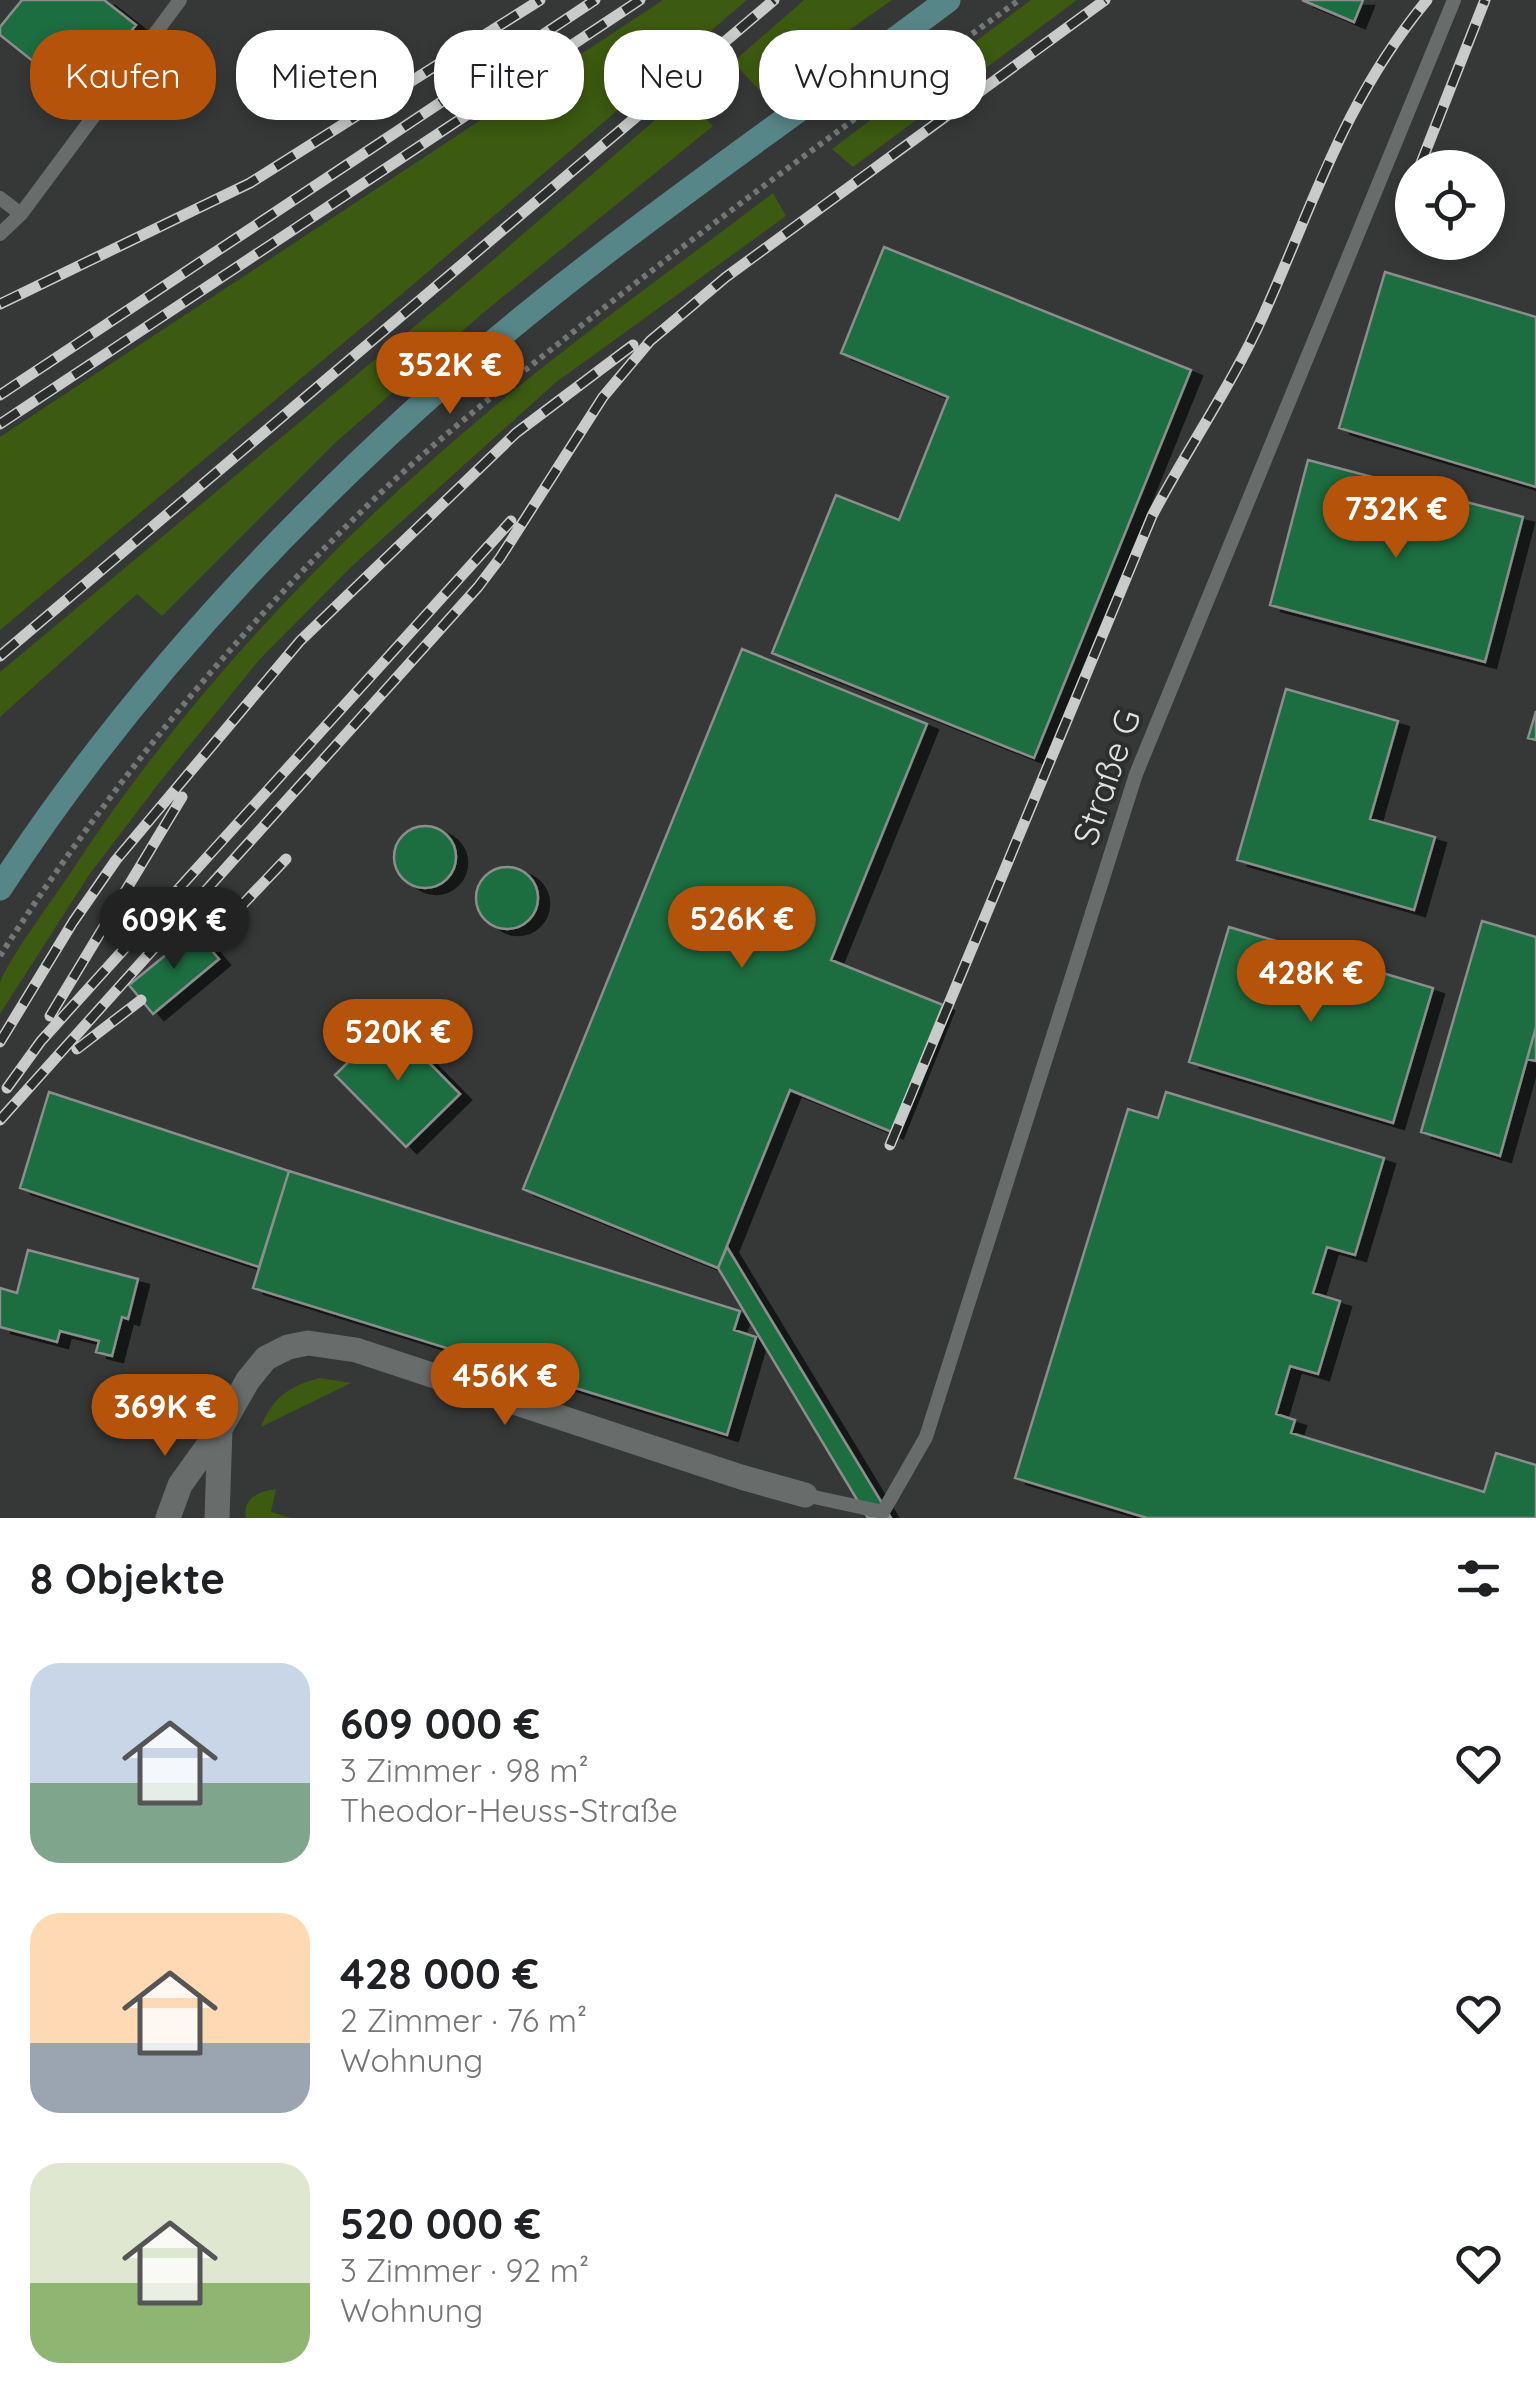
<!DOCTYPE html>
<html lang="de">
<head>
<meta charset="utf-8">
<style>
	:root { --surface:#fff; --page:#f6f6f6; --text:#202124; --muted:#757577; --accent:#b45309 }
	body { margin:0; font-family:Quicksand,sans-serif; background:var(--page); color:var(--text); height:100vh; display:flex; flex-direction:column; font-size:38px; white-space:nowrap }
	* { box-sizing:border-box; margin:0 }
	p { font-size:32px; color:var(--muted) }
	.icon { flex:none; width:55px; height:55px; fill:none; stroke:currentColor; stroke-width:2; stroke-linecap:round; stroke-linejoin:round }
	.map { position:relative; height:1518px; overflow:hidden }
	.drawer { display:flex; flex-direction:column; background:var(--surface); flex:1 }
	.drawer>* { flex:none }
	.hud { position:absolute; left:30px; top:30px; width:1000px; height:90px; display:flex; gap:20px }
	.controls { position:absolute; left:1395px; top:150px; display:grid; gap:20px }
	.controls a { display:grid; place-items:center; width:110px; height:110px; border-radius:50%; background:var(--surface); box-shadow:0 5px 15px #0003; font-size:50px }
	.price { position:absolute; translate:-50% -85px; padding:0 22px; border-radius:35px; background:var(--accent); color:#fff; font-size:32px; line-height:65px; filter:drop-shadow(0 2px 5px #0008) }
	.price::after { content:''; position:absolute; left:50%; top:60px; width:30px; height:22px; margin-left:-15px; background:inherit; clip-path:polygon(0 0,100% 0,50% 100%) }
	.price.active { background:#222; color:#fff }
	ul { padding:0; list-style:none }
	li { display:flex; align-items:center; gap:30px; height:250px; padding:0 30px }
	li span { display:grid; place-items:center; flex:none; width:280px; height:200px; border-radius:30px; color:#555 }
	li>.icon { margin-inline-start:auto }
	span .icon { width:120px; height:120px; fill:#fffc; stroke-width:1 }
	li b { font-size:42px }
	h2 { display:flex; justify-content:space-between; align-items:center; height:120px; padding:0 30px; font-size:42px }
	.chip { padding:0 35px; border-radius:40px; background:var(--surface); box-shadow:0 5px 15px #0003; font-size:35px; line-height:90px }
	.chip.active { background:var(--accent); color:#fff }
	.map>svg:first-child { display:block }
</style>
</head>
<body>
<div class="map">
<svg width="1536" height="1518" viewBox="0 0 1536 1518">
	<defs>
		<filter id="shadow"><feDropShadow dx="11" dy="6" stdDeviation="0" flood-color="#0009"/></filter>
	</defs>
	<rect width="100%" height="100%" fill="#353837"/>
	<path fill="#3c5a10" d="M663,0H747L402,294L0,630V437Z
		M804,0H892L761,92L733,62Z
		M1031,0H1077L853,167L832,149Z
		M684,95L713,126L483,313L335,443L162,616L137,594L0,717V672L457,291Z
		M773,193L786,216L555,383L351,567L259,660L159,783L89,875L0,1014C0,1005 0,993 0,984C3,967 56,895 69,875C195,681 362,510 543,367C619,307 697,251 773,193Z
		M320,1378L351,1383L261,1427C272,1398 290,1385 320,1378Z
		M276,1489L271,1512L291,1518H246C242,1498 260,1491 276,1489Z"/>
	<path fill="#1b6d3f" stroke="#8b8e8c" stroke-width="2.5" filter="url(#shadow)" d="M22,0H104L136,25L78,97L0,35V27Z
		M1302,0H1363L1354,22Z
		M884,247L1191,370L1034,758L772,653L836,495L899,520L948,397L841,353Z
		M1385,272L1536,317V487L1339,428Z
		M1308,460L1523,517L1485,662L1270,605Z
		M742,649L927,724L831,960L943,1005L892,1132L790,1090L718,1268L523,1189Z
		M1286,689L1398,721L1370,819L1435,837L1414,910L1237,860Z
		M1536,711V740L1528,738Z
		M394 857a31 31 0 1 1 62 0a31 31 0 1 1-62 0Z
		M476 898a31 31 0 1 1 62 0a31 31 0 1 1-62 0Z
		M1482,921L1536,937V1027L1500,1156L1421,1132Z
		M1229,927L1433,988L1393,1123L1189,1062Z
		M195,931L219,959L153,1014L129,985Z
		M389,1022L460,1094L406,1147L335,1075Z
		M1536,1027V1061L1527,1059Z
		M49,1092L289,1171L259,1267L20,1188Z
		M1166,1092L1384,1158L1355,1255L1327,1247L1313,1293L1340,1301L1318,1374L1290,1366L1276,1414L1295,1420L1291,1433L1484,1492L1496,1453L1536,1465V1518H1147L1015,1478L1128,1109L1158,1118Z
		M289,1171L740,1311L734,1330L756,1337L727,1435L253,1288Z
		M727,1247L891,1518H868L718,1268Z
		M28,1250L138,1279L128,1319L122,1317L112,1356L96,1352L99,1341L60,1331L57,1342L0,1327V1288L17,1293Z"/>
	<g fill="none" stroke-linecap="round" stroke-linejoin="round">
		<path stroke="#737675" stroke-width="6" stroke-dasharray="5 5" stroke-linecap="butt" d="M0,956C105,792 228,641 368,505C435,440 509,383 582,325C725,212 872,106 1019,0"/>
		<path stroke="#686c6b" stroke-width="14" d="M0,198L21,214
			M0,234L21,214L180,0
			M805,1495L883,1512L926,1437L1136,774L1454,0"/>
		<path stroke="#686c6b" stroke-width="25" d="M168,1518L180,1485L220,1429L248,1380L266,1358L288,1347L308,1343L356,1350L741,1477L805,1495
			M217,1518L220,1429"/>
		<path stroke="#578689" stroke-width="25" d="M0,888C116,710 258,553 415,410C581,259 770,134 948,0"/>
		<g stroke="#c8cbca" stroke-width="11">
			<path id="rail" d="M1419,168L1485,0
				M0,304L250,183L540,0
				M0,395L595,0
				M0,424L640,0
				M0,656L774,0
				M206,943L286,859
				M50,1016L182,797
				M0,1042L73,922L116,860L300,641L516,433L633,345
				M77,1049L141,1000
				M7,1088L41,1041L511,521
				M0,1120L478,587L500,558L603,397L650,341L726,277L1105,0
				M890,1145L1152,516C1187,449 1232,385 1263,316C1315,200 1344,101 1427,0"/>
		</g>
		<use href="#rail" stroke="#2b2e2d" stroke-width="8" stroke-dasharray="22" stroke-linecap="butt"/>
	</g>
	<g text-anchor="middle" stroke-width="8" stroke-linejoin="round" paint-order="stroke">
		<g font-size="35" fill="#dfe2e1" stroke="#2b2e2d">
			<text transform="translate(1107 777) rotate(-71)" y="12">Straße G</text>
		</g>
	</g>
</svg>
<div class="controls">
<a><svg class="icon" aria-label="locate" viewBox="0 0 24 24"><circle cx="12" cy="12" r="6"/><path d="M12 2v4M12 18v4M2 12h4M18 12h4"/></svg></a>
</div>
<b class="price" style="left:450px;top:417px">352K €</b>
<b class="price" style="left:1396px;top:561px">732K €</b>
<b class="price" style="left:742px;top:971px">526K €</b>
<b class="price active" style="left:174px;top:972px">609K €</b>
<b class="price" style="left:1311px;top:1025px">428K €</b>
<b class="price" style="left:398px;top:1084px">520K €</b>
<b class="price" style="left:505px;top:1428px">456K €</b>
<b class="price" style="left:165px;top:1459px">369K €</b>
<div class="hud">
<a class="chip active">Kaufen</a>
<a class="chip">Mieten</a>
<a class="chip">Filter</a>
<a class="chip">Neu</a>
<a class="chip">Wohnung</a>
</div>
</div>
<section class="drawer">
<h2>8 Objekte<svg class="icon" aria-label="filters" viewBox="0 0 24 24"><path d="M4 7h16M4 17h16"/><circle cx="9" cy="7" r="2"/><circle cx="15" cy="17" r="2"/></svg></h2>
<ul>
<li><span style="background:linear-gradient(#c9d6e8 60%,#7fa58c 0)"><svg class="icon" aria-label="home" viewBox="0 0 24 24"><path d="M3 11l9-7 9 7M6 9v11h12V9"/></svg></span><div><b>609 000 €</b><p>3 Zimmer · 98 m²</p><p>Theodor-Heuss-Straße</p></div><svg class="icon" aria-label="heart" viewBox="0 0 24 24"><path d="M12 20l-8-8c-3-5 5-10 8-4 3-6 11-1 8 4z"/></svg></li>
<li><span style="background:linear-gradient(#ffd9b3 65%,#9aa5b1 0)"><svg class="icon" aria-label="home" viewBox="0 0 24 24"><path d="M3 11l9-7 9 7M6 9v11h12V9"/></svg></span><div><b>428 000 €</b><p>2 Zimmer · 76 m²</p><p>Wohnung</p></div><svg class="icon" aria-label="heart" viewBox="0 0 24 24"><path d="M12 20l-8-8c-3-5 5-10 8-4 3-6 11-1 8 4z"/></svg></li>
<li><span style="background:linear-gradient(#dfe7d0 60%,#8fb573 0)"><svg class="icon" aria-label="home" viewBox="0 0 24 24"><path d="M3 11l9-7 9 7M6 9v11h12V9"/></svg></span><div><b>520 000 €</b><p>3 Zimmer · 92 m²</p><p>Wohnung</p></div><svg class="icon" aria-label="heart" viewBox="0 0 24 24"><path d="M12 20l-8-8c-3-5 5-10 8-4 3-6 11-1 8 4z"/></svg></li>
</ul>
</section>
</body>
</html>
